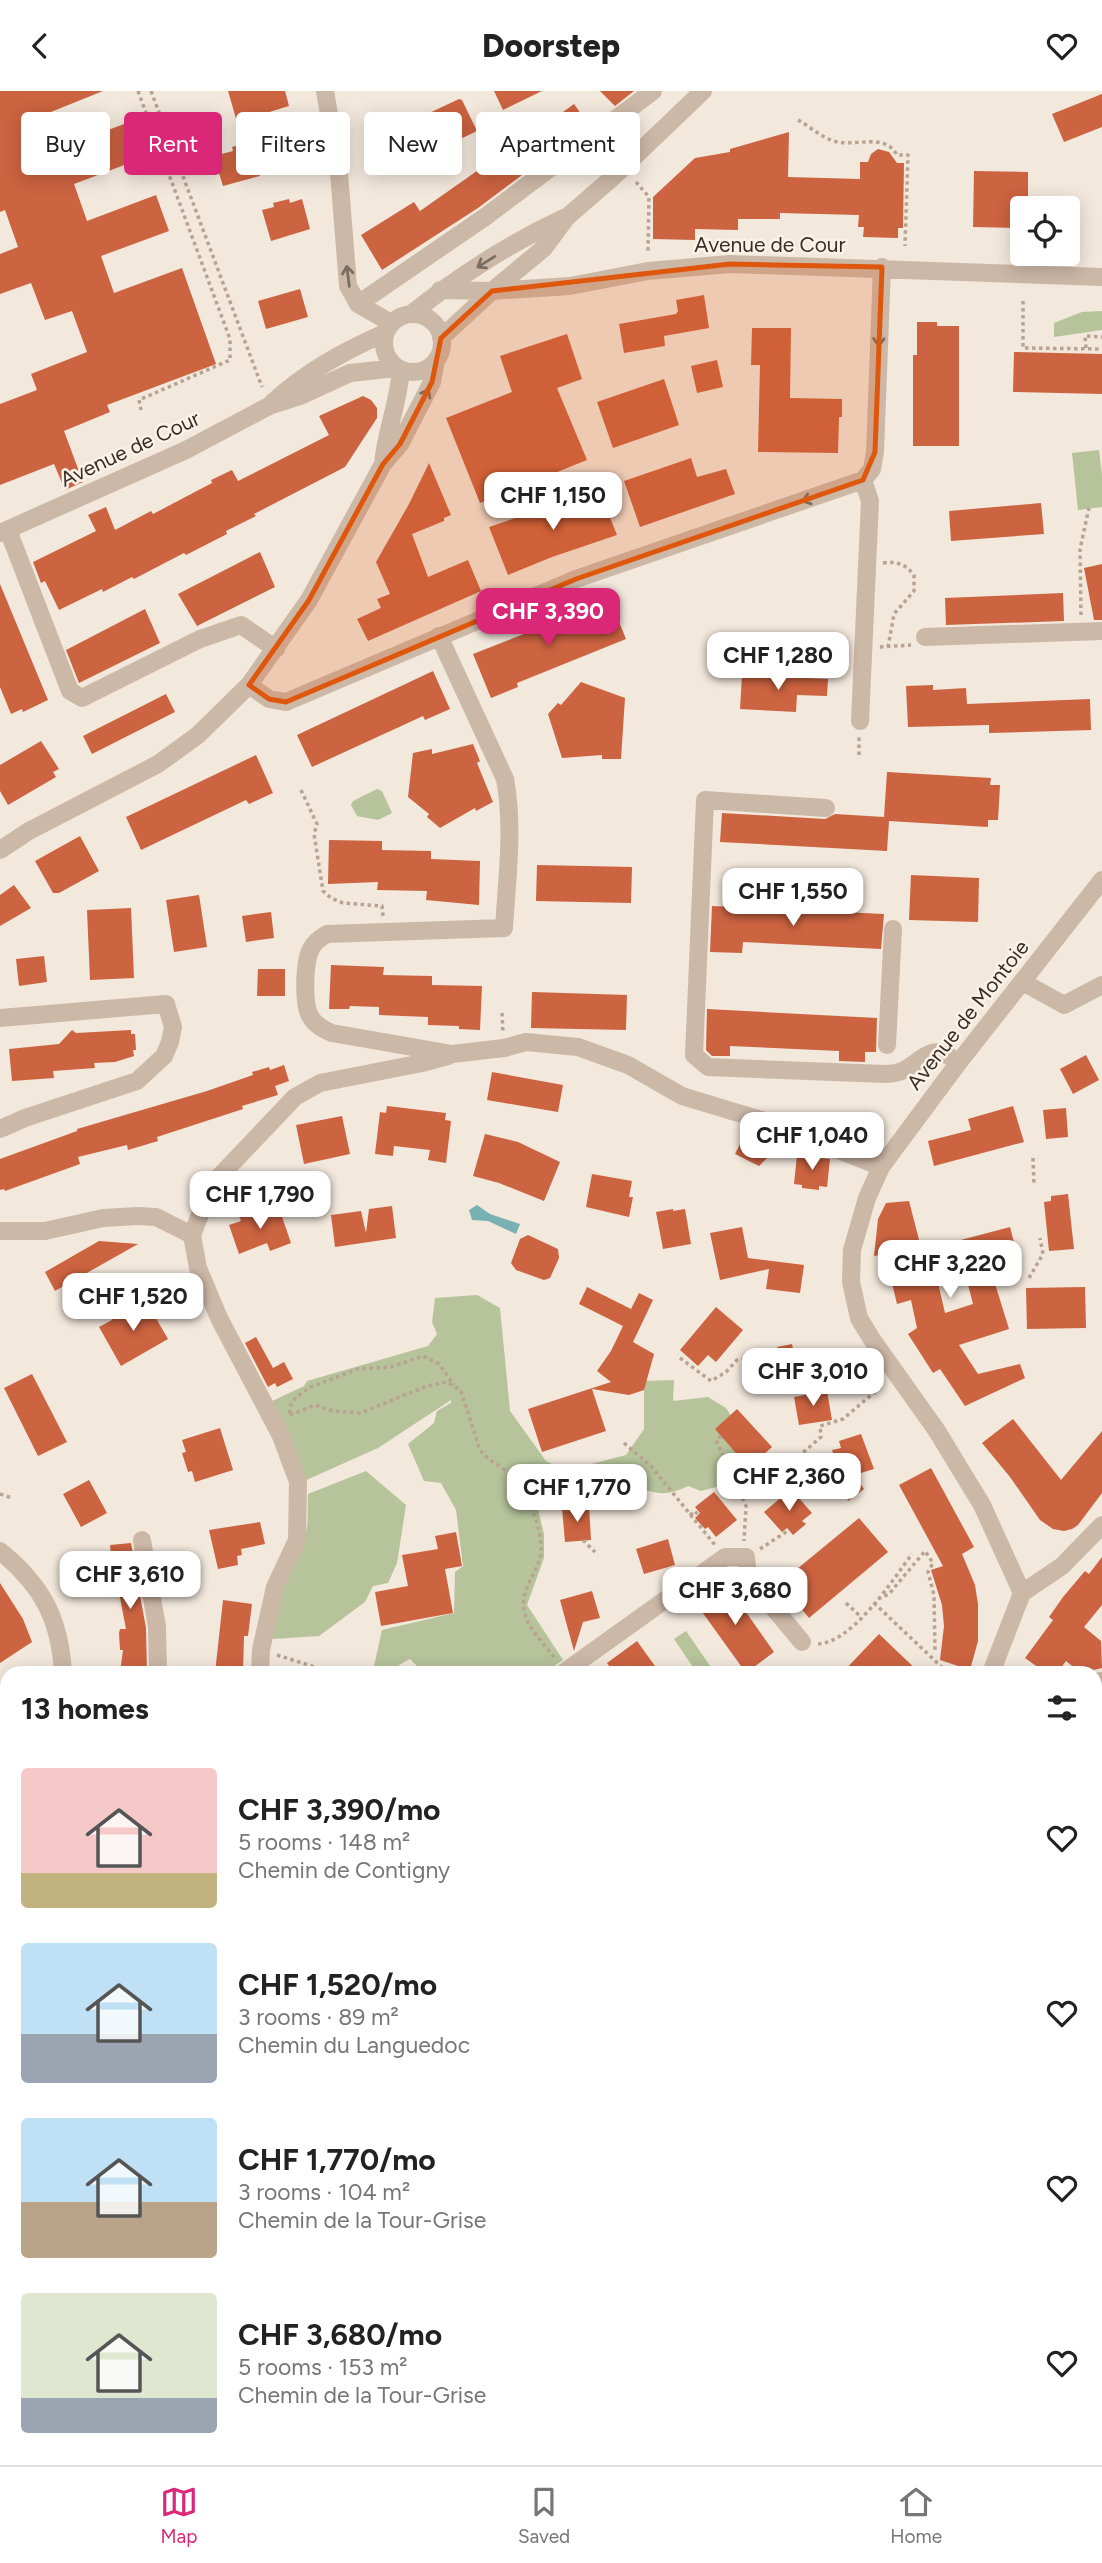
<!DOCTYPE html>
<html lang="en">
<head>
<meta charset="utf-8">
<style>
	:root { --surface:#fff; --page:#f2f2f2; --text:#222; --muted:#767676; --line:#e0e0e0; --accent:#db2777 }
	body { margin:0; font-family:Figtree,sans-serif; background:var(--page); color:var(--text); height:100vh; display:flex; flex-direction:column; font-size:26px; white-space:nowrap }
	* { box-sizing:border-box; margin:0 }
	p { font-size:23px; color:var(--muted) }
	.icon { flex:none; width:38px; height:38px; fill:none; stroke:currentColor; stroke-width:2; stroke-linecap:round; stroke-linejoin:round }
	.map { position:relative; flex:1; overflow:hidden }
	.side { position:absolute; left:0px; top:1575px; width:1102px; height:800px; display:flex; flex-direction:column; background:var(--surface); border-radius:21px 21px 0 0; box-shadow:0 4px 18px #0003 }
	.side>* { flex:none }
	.top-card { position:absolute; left:21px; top:21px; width:700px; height:63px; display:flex; gap:14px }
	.controls { position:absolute; left:1010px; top:105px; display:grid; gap:14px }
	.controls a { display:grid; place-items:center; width:70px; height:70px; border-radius:7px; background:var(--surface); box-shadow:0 4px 18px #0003; font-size:35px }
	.price { position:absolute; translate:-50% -60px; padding:0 16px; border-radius:14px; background:#fff; color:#222; font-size:23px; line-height:46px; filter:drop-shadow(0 2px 4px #0008) }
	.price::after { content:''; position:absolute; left:50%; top:42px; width:21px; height:16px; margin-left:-10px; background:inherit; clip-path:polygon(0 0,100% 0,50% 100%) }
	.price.on { background:var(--accent); color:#fff }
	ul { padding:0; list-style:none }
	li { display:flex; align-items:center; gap:21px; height:175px; padding:0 21px }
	li span { display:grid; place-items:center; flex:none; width:196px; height:140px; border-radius:7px; color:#555 }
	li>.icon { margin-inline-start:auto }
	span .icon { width:84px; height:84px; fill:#fffc; stroke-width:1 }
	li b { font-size:30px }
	h2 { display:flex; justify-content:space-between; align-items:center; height:84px; padding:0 21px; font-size:30px }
	.pill { padding:0 24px; border-radius:7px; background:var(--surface); box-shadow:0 4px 18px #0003; font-size:24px; line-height:63px }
	.pill.on { background:var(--accent); color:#fff }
	header { display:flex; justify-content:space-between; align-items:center; height:91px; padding:0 21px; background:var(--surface); font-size:32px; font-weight:800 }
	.tabs { display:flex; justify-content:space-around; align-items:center; height:98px; border-top:2px solid var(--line); background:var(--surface); font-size:19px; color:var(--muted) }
	.tabs a { display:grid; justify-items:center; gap:4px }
	.tabs .on { color:var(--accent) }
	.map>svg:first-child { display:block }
</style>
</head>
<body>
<header><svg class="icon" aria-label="back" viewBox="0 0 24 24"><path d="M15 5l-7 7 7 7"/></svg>Doorstep<svg class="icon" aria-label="heart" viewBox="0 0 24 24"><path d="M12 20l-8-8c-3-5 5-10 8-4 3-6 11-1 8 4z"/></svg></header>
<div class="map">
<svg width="1102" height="2374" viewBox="0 0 1102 2374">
	<rect width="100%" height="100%" fill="#f3e8dc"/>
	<path fill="#b6c39b" d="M1102,220V239L1054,246V232L1082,221Z
		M1099,359L1102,384V416L1078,419L1072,362Z
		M377,698L382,700L392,722L378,729L357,725L351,714L353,710Z
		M477,1204L500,1217L510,1320L546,1370L560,1377L580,1376L626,1364L644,1338V1290L674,1289L673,1310L708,1306L726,1317L746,1347L740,1377L720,1395L701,1400L688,1395C659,1409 646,1401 621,1384L559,1396L536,1410L544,1443V1467L527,1514L563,1569L544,1582H424L410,1568L387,1581L374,1575L382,1539L454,1522L455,1481L463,1475L456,1419L441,1392L424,1390L408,1353L434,1332L437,1320L451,1312V1309L378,1357L304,1390L268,1312L304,1295L307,1290L428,1255L437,1243L432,1231L435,1207Z
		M366,1380L406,1414L397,1472L388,1492L373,1495L365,1511L319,1545L273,1548C264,1510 293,1475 306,1441C309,1430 307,1414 308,1403Z
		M686,1540L715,1582H697L674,1548Z
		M7,1968V2037L0,2038V1969Z
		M289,2368H333L340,2374H281Z"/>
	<path fill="#79b0b2" d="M477,1114L490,1123L520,1133L516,1143L488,1130L472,1129L469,1119Z"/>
	<path fill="#cc6341" d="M0,0H103L46,23L59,58L129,31L143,67L74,93L87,130L156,104L169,140L101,165L114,202L182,177L216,273L107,314L110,321L64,340L83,391L65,399L54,373L0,394V313L37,299L31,283L87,261L72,220L45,229L31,192L0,203V163L18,156L5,119L0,121Z
		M228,0H285L289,15L237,31Z
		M494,0H542L503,19Z
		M600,0H634L615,15Z
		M1102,3V36L1064,51L1052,23Z
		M459,8L462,9L477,40L435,60L428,46L377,69L364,40L403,22L408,32Z
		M574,13L589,34L478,117L382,179L361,144L414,111L420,120L484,75L486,77Z
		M789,41L788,86L860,88V71H868L871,63L878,58L889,61L897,72H904L903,137H898V147L863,146L864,136H858L859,124L780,122V128H738V139L695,138V149L653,148V106L695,67L730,61V58Z
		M250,51L260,85L223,95L218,79L222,77L218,64L233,60L232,56Z
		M974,80L1028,81V117H1022V137L973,136Z
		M289,108L290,112L302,108L310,138L271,150L262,119L274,116L273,112Z
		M300,198L308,226L266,238L258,210Z
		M704,204L709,237L664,245L665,255L624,262L619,233L676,223L678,220L676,209Z
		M917,231H937V235H959V355H913V264H917Z
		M752,237H791L790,307L842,308V326H839L838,362L758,361L760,274H751Z
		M567,243L582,288L557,297L587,369L480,412L446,327L512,301L500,265Z
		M1014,261L1102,263V303L1013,301Z
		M717,269L723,296L697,302L691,275Z
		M664,288L679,334L613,357L597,311Z
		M363,305L371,309L377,317V327L345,376L254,423L256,425L226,440L227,443L186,464L184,462L134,488L132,486L103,501L102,498L59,519L45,490L41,492L33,471L96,440L88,424L106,416L115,439L151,420L153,423L212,392L211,389L232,379L238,390L329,344L319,325Z
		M691,367L697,386L726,378L735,403L640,436L624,390Z
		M429,372L451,424L444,427V430L412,443L428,486L468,469L481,500L368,550L357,528L381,517L377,508L390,503L376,471L409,413Z
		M599,399L617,444L552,466L508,484L489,436Z
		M1041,412L1044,443L951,450L949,420Z
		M260,461L275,496L197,535L178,503Z
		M1102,473V529H1094L1084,477Z
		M0,493L48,609L23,621L22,618L11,623L0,596Z
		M1063,502L1064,530L946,534L945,507Z
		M610,509L626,548L517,592L518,596L491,607L473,563Z
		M145,518L160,552L79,592L66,559Z
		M433,580L450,618L425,629L423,625L312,676L297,644Z
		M742,584L828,588L827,605L797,604L796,621L740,618Z
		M581,591L625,607L621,668H602V664L562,667L548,623L558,612L561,614Z
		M933,594V599L966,597L967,613L1090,608L1091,639L989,642V634L908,636L906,595Z
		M166,603L175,621L92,663L83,645Z
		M41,650L59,678L53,681L56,686L8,714L0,700V674Z
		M473,653L480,670L477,672L493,711L476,720L475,717L440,737L427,726L429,723L408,706L413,662L432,658V663Z
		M256,664L273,702L249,713L246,709L141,759L126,726Z
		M887,681L991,687L990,694H1000L998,729H988V736L889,730L887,760L720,751L722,722L825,728L835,723L884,726Z
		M80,745L99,780L59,802H53L35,770Z
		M329,749L382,750V759L431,760V768L480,770L479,814L426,809L427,800L377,799L378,791L328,793Z
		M537,774L632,776L631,812L536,810Z
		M911,784L979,787L978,831L909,829Z
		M14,794L31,817L0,835V804Z
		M199,804L207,856L174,861L166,809Z
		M712,815L884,823L881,858L743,851L742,862L710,861Z
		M131,817L134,887L90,889L87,819Z
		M271,821L274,847L246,851L242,825Z
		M44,865L47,891L19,895L16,868Z
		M331,874L384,876L383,884L432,885V894L482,895L480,939L459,938V935L428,934V926L379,924V916L350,915L349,918H329Z
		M258,878H285V905H257Z
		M532,901L627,904L626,939L531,937Z
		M707,918L877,927L876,961H865V971L839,970V960L730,955V965H712L706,959Z
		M72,939L76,942L131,939V943H135L136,959H133L134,965L115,971L94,972L95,977L53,980L54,987L12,990L9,958L59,953Z
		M1086,964L1099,989L1073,1003L1060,978Z
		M284,974L289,990L275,995L278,1004L242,1015L243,1018L157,1046L158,1050L128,1059L127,1054L78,1066L80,1073L5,1100L4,1098L0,1099V1068L77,1040V1038L207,1000L253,984L252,981L269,976L270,979Z
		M492,981L563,994L558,1021L487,1009Z
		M387,1015L446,1022L445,1029L451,1030L446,1072L428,1069L430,1059L394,1055L393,1065L375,1063L380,1021L386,1022Z
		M1013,1015L1024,1051L934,1075L928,1050L971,1039L968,1028Z
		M1066,1017L1068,1046L1046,1048L1043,1019Z
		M342,1025L350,1063L304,1073L296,1034Z
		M747,1039L783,1051L759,1075L735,1063Z
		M485,1043L518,1051L560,1071L544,1110L499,1092L473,1085Z
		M797,1064L830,1068L827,1096L819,1095V1099L802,1097V1094L794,1093Z
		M592,1083L632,1090L629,1106H633L629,1126L586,1116Z
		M1068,1103L1074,1158L1049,1160L1044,1111L1051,1110V1105Z
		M909,1110L924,1168L932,1166L945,1222L973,1213L957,1150L1010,1136L1020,1175L992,1183L1009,1238L959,1254L978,1283L1020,1273L1025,1287L965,1315L940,1278L933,1282L908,1243L917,1237L911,1209L897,1213L885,1163L874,1165L878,1128L886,1112Z
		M392,1115L396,1147L335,1156L331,1124L361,1120L366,1142L369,1118Z
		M263,1116L265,1122L279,1117L291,1152L270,1160L267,1152L239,1163L229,1134L241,1130L239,1125Z
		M673,1118V1120L685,1118L691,1153L663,1158L656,1121Z
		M742,1136L748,1167L804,1174L800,1202L766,1198L769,1178L720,1189L710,1142Z
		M528,1144L558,1158L559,1167L550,1187L544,1189L516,1179L511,1172L520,1148Z
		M99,1150L138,1153L55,1200L45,1181Z
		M587,1196L631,1218L639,1202L653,1209L633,1251L654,1263L644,1299L629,1304L592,1298L606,1340L542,1361L528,1318L611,1291L597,1280L611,1260L623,1235L579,1213Z
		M1085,1196L1086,1237L1027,1238L1026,1197Z
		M146,1210L168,1248L121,1275L99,1236L112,1229L110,1225L128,1215L131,1218Z
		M716,1216L743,1239L716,1271L708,1264L698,1275L680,1259Z
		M256,1246L273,1277L284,1271L293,1288L277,1296L275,1292L268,1296L245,1252Z
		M792,1253L799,1289L761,1296L755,1264L777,1260V1256Z
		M32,1283L67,1351L38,1365L4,1297Z
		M827,1300L832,1329L799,1334L794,1306Z
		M737,1318L772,1356L749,1377L715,1338Z
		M1013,1328L1061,1389L1102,1340V1402L1078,1434L1072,1438L1064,1440L1053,1438L1040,1429L1010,1386L982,1352Z
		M220,1337L233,1379L195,1391L192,1380L188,1381L182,1362L186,1361L182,1349Z
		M861,1343L874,1378L854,1384L864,1398L848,1410L832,1359L841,1357L839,1350Z
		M931,1377L974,1456L962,1463L975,1494L978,1513V1550L970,1579L940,1569L944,1535L942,1514L931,1479L943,1475L899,1394Z
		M89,1389L107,1422L81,1436L63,1403Z
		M791,1398L812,1422L802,1430L806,1433L793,1444L787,1437L782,1441L764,1421Z
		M714,1401L737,1429L716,1446L708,1436L705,1438L695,1427L700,1422L695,1416Z
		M589,1415L591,1449L565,1451L562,1417Z
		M859,1427L888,1461L809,1527L780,1492Z
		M260,1431L265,1453L241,1458L242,1464L237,1465L238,1474L218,1478L209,1439Z
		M456,1441L462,1475L445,1478L453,1522L381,1535L375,1501L408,1495L402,1464L438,1458L435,1445Z
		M668,1448L675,1474L644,1483L636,1458Z
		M131,1452L139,1496L129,1498L139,1499L146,1537L147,1582H120L123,1559H120L119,1542L120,1538H126L115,1481H113L110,1454Z
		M1102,1466V1514L1084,1536L1101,1550L1102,1577L1081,1582L1066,1570L1057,1582H1046L1025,1567L1053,1529L1049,1526L1063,1506L1085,1480L1089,1483Z
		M724,1490L774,1561L746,1582L695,1511Z
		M0,1492L23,1528L32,1551L0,1572Z
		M592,1500L600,1527L583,1531L574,1560L560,1509Z
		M223,1509L252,1513L248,1545H244L243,1582H215Z
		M879,1543L901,1564L920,1582H842Z
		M637,1550L660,1582H614L607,1572Z"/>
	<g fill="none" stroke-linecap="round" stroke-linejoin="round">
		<path stroke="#b8a291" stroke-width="3.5" stroke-dasharray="3.5 3.5" stroke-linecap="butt" d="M138,0L230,248V269L139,309L141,319
			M151,0L262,296
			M798,29C809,35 820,45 831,49C853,58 884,40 897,64H908L905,155
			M636,91L649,106L648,161
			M1023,210V257L1102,258
			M1086,257L1085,245L1102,246
			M883,472C897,470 905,473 914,484V500L894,523L888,556
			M1081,524L1080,458L1089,417
			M880,556L911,554
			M859,664V646
			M301,699L317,733L314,743L323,800L331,807L343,812L382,815L383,825
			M502,922L503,941
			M1033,1067L1034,1094
			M1029,1187L1043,1163L1040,1147
			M680,1267L711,1290L726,1281L737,1269L743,1268
			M290,1322L289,1317L296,1306L311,1296L358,1278L391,1276L423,1265L439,1273L454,1294
			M290,1324L315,1314L333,1320L360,1322L427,1295L447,1291L461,1300L480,1359C490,1373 512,1379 520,1394C531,1414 545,1444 540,1467C534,1487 519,1500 525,1523C529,1539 546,1554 555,1568
			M721,1345L716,1349L746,1415L744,1450
			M624,1352L651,1375L715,1454
			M798,1366L821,1346L820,1335L843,1328L883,1294
			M0,1403L12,1407
			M690,1424L695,1420L698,1424
			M583,1449L595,1461
			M760,1458L789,1439
			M878,1508L889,1503L925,1460L933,1472L928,1481L934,1504L935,1560
			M846,1512L860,1525
			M874,1512L948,1582
			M818,1553C853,1551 892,1490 912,1463
			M277,1564L334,1582
			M1096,1805L1102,1803
			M0,1897L7,1898
			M0,2088H7
			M0,2099L7,2098
			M298,2368L313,2374
			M556,2374L560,2371"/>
		<path stroke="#ccb8a7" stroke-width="18" d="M325,0L339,82L348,195L358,213L391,232
			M440,199L492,200L570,195L648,180L730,173L1102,186
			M358,213L485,126L653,0
			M384 252a29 29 0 1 1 58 0a29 29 0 1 1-58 0Z
			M411,223C458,186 510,152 564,127
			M441,247L492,200L544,157L567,126L612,87L703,0
			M272,312C305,281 344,260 385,242
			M383,373C386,340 398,314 401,279
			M8,439L70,600L82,607L200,548L241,534L276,558
			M0,442L186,359L269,315L300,305L350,282L397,277
			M439,545L505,688C514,736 507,788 504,837L327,843C320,847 314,851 311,858C304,871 303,913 310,925C315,934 323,938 332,942L452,963L504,957L526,951L578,956L628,974L682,1005L768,1031L881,1076
			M925,546L1102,540
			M249,594L269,608L286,611L576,488L863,389L872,378L875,361L882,176
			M860,630L870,410L863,389
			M826,717L705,709L694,964L708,976L885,983C891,983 897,982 902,980C919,973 929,953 949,965
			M0,759L29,740L158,673L198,644L249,594L309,509L383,373L400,353L432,291L436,269
			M1023,891L1064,914L1102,894
			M0,927L166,913L173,936L170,951L164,965L137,990L25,1027L0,1038
			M887,954L893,838
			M0,1140H45L103,1127L138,1125L156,1126L192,1144
			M142,1449L157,1536L158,1582
			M0,1460C42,1494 60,1528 63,1582
			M1022,1502L982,1414L937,1340L871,1247L859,1227L851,1191L852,1159L867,1107L881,1076L959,971L1102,789
			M1022,1502L1062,1475L1102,1434
			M260,1582L261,1559L275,1496L297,1449L298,1391L281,1345L219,1227L198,1177L192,1144L207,1106L219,1086L295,1006L320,992L422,972L448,965
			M563,1582L725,1466H746L748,1486L802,1551
			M991,1582L1022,1502
			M1096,1591L1102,1590
			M0,1707L7,1701
			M0,1871L7,1870
			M1096,1920L1102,1921
			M0,2060H7
			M1096,2282L1102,2276
			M602,2374L608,2368
			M825,2374L832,2368
			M1014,2374L1020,2368"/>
		<path stroke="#7b6458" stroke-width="18" d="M1096,1743L1102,1741
			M1096,1776L1102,1774
			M1096,2199L1102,2202
			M221,2374L227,2368"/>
		<path stroke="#382d28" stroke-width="2" d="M1096,1855L1102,1850
			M636,2374L643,2368"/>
		<g stroke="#382d28" stroke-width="8">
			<path id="rail" d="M0,1923H7
				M0,1935H7
				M0,1948H7
				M1096,1954H1102
				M0,1961H7
				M1096,1966H1102
				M1096,1979H1102
				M1096,1990L1102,1991
				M1096,2023L1102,2024"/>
		</g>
		<use href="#rail" stroke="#fbf2e8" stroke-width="5" stroke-dasharray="16" stroke-linecap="butt"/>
	</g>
	<defs><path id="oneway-shaft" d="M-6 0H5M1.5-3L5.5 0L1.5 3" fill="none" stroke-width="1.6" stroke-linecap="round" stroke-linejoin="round" transform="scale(1.75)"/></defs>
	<g stroke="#7b6c61">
		<use href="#oneway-shaft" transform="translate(486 171) rotate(148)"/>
		<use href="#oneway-shaft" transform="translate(348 185) rotate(-97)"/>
		<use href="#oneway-shaft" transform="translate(879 245) rotate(92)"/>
		<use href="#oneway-shaft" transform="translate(424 307) rotate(-62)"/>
		<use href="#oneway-shaft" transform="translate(812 407) rotate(161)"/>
	</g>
	<path fill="#df570d" fill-opacity="0.2" stroke="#df570d" stroke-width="5" stroke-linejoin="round" d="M730,173L882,176L875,361L863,389L576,488L286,611L269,608L249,594L309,509L383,373L400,353L432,291L441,247L492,200Z"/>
	<g text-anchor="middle" stroke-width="5" stroke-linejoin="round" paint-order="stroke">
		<g font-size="21" fill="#382d28" stroke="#fbf2e8">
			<text x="770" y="161">Avenue de Cour</text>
			<text transform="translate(130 358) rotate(-25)" y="7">Avenue de Cour</text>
			<text transform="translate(968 924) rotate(-52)" y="7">Avenue de Montoie</text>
		</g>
	</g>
</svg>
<div class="controls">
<a><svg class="icon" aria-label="locate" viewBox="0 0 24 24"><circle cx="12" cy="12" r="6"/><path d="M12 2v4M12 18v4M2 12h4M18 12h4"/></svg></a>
</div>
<b class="price" style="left:553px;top:441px">CHF 1,150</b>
<b class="price on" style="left:548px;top:557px">CHF 3,390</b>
<b class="price" style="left:778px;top:601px">CHF 1,280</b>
<b class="price" style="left:793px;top:837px">CHF 1,550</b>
<b class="price" style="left:812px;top:1081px">CHF 1,040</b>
<b class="price" style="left:260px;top:1140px">CHF 1,790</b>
<b class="price" style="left:950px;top:1209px">CHF 3,220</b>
<b class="price" style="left:133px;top:1242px">CHF 1,520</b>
<b class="price" style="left:813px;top:1317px">CHF 3,010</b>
<b class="price" style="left:789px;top:1422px">CHF 2,360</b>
<b class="price" style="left:577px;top:1433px">CHF 1,770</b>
<b class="price" style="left:130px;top:1520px">CHF 3,610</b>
<b class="price" style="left:735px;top:1536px">CHF 3,680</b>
<div class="top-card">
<a class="pill">Buy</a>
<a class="pill on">Rent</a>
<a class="pill">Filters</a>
<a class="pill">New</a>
<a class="pill">Apartment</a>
</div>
<section class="side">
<h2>13 homes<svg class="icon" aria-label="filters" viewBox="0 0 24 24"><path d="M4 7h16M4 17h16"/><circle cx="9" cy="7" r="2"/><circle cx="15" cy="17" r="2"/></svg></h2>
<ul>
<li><span style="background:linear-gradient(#f6c9c9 75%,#c2b280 0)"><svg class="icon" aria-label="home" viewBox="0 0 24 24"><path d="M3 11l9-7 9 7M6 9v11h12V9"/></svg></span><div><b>CHF 3,390/mo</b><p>5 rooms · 148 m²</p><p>Chemin de Contigny</p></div><svg class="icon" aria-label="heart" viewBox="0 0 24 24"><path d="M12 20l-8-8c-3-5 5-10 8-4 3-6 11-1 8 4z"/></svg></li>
<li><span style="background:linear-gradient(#bfe0f5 65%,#9aa5b1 0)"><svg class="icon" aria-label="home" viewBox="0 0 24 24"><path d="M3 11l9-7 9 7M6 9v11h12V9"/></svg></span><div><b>CHF 1,520/mo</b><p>3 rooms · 89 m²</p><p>Chemin du Languedoc</p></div><svg class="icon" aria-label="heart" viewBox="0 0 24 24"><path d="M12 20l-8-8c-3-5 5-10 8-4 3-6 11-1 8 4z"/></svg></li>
<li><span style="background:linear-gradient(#bfe0f5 60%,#b9a48a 0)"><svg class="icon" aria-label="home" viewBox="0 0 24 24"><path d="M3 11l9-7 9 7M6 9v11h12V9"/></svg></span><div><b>CHF 1,770/mo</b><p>3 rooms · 104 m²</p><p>Chemin de la Tour-Grise</p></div><svg class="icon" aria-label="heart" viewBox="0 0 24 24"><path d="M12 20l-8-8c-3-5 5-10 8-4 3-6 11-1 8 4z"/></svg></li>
<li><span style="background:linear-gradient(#dfe7d0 75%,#9aa5b1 0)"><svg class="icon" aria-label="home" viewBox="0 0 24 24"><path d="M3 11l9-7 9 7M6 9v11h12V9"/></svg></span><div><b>CHF 3,680/mo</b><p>5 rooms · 153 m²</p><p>Chemin de la Tour-Grise</p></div><svg class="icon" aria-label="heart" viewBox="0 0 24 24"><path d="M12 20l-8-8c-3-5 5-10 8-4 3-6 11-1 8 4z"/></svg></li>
</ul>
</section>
</div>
<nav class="tabs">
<a class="on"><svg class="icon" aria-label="map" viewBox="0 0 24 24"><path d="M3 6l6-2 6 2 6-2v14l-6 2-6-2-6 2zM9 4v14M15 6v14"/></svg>Map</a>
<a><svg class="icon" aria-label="saved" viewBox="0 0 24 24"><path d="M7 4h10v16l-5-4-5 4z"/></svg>Saved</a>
<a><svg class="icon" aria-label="home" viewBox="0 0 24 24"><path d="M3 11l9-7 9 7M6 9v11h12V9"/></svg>Home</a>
</nav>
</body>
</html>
